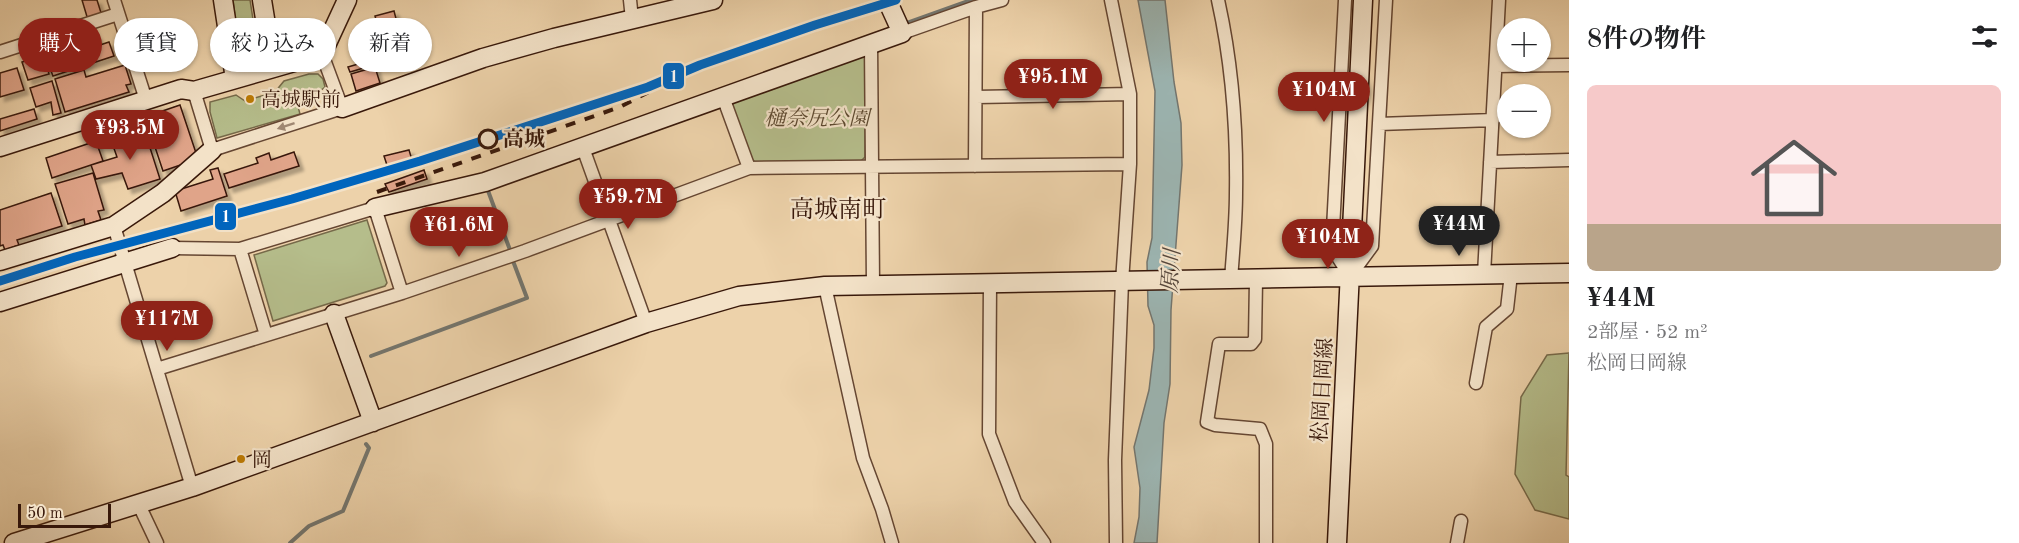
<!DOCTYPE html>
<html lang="ja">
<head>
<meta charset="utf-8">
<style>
	:root { --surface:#fff; --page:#f6f6f6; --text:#202124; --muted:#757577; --line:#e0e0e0; --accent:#8f2418 }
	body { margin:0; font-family:"Old Standard TT","Noto Serif JP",serif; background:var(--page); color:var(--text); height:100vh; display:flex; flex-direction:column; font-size:22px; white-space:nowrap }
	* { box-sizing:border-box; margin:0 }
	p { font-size:20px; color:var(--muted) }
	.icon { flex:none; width:33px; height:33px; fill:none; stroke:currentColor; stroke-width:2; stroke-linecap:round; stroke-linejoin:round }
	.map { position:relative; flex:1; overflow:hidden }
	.panel { display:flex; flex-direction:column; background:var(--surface); width:450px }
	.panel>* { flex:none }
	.hud { position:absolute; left:18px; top:18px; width:570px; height:54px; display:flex; gap:12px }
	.tools { position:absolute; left:1497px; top:18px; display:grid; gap:12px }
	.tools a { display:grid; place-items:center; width:54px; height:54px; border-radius:50%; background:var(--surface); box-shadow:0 2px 4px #0004; font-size:30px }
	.scale { position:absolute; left:18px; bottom:15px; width:93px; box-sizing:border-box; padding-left:6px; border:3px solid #38180a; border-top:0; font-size:16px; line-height:21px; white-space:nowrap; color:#38180a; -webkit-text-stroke:4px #f3e2c8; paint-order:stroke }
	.price { position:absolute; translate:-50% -51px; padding:0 14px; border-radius:21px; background:var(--accent); color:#fff; font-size:20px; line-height:39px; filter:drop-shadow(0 2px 3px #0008) }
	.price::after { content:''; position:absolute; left:50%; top:36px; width:18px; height:14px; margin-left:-9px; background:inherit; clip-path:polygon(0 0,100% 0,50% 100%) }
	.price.current { background:#222; color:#fff }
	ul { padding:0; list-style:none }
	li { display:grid; align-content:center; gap:12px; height:318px; padding:0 18px }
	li+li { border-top:2px solid var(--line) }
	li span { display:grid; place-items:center; height:186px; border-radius:9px; color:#555 }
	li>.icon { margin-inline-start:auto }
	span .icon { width:108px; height:108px; fill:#fffc; stroke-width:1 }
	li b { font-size:26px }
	h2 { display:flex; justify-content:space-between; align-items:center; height:72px; padding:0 18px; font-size:26px }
	.tag { padding:0 21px; border-radius:27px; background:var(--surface); box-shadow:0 2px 4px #0004; font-size:21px; line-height:54px }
	.tag.current { background:var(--accent); color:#fff }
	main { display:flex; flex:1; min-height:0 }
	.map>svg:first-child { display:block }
</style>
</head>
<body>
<main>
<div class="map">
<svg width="1569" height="543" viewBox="0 0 1569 543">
	<defs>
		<filter id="shadow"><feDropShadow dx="4.5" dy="4.5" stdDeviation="1.5" flood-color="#0004"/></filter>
	</defs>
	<rect width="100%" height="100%" fill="#edd2aa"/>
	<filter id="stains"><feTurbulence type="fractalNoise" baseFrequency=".00333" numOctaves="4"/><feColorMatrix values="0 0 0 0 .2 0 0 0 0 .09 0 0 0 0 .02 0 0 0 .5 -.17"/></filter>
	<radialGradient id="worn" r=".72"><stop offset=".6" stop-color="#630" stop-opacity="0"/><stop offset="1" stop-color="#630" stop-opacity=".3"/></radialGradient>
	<path fill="#b5bd8b" stroke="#766a4a" stroke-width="1.5" d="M233,0H250L254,26L252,33L237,31Z
		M862,54L866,56L865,157L860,162L757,163L751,159L732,105L735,100Z
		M309,74H318L323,79L325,87L319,92L296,99L300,114L217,138L210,112V102L236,95L245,101L275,92L284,81Z
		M367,220L387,283L385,286L273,321L254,255Z
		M1569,353L1566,475L1569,477V519L1535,510L1515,474L1521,397L1547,355Z"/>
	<path fill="#9cb5b2" stroke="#74766f" stroke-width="1.5" d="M1138,0H1165L1174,82L1181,123L1182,165L1171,310L1170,384L1164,423L1157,543H1134L1139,517L1140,488L1134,447L1149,390L1154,348V325L1148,306L1147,262L1152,238L1155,91Z"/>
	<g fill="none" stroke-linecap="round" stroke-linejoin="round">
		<path stroke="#74766f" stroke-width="4" d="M907,23L971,0
			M487,188L510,250
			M371,356L527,298L513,261
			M290,543L309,526L343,511L369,448L366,444"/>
	</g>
	<path fill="#e0a489" stroke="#38180a" stroke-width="1.5" filter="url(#shadow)" d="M82,0H97L102,16L88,20Z
		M394,11L401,38L393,40L394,43L383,46L375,16Z
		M97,36L100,45L109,42L114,56L53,76L46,58L52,56L53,59L85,48L83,41Z
		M44,56L49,74L28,80L22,62Z
		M365,62L367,67L350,72L348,67Z
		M125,65L131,84L126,85L129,92L65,112L55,79L84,70L86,77Z
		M375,67L380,83L356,91L351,74Z
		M17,68L24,90L0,97V73Z
		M52,81L61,113L53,115L51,102L36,107L30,88Z
		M180,105L198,159L163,171L145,117Z
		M34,109L37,119L0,131V119Z
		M144,129L160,179L128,189L122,173L96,179L91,165L117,157L111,140Z
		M96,141L103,161L52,178L46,158Z
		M409,150L412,160L388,168L384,156Z
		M294,152L299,166L229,188L224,174L258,163L256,158L269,153L271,160Z
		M218,168L227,196L181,211L175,191L213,179L210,170Z
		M424,170L427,179L389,192L385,184Z
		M93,173L104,210L98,211L101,220L85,225L84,219L68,224L55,184Z
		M51,193L62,226L17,240L19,245L5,250L3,245L0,246V210Z"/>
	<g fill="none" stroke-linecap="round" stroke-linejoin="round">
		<g stroke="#654632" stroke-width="15">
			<path id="street" d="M114,0L146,100
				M630,0L632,19
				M1111,0L1130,94V164L1122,282L1115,460L1116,543
				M1218,0C1232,63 1237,128 1236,193C1236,222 1233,251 1231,280
				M1345,0L1332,248L1350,276L1372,246L1386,0
				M902,33L976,7L1002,0
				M871,44L873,285
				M0,52L118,14
				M1496,66L1569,65
				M194,91L212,150L342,108L322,54
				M723,97L749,168
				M976,97L1130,94
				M1379,124L1493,120
				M583,148L646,323
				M1490,162L1569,160
				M975,166L976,7
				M114,226L192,487
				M172,248L240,249L375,208L402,293
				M240,249L266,335
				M1484,274L1499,0
				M1256,280L1255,339L1251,344H1219L1207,422L1215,425L1260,429L1266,444V543
				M990,284L989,434L1015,502L1044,543
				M825,286L863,458L882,509L892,543
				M157,369L402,293L525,251L749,168L1130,164
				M1476,383L1486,327L1507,309L1511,274
				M139,505L157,543
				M1457,543L1461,521"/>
		</g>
		<g stroke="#38180a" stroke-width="21">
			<path id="secondary" d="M223,0L235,79
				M262,0L273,68
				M228,33C241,46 258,42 266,26
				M342,108L483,58L554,38L713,0
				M0,147L181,89L194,91L322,54L347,0
				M375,208L485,182L902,33L887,0
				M0,261L114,226L163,193L212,150
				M0,302L172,248
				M334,314L373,422
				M14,543L192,487L646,323L739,296L825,286L1569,273
				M1337,543L1363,0"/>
		</g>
		<use href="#street" stroke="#f3e2c8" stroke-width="12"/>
		<use href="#secondary" stroke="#f3e2c8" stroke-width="18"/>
		<path stroke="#38180a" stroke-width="4" stroke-dasharray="10 10" stroke-linecap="butt" d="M377,192L620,107L700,65"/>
		<g stroke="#f3e2c8" stroke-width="14">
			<path id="rail-1" d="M0,281L75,257L292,199L420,161L648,87L700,65L815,25L896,0"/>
		</g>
		<use href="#rail-1" stroke="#0065bd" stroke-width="9"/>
	</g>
	<defs><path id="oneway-solid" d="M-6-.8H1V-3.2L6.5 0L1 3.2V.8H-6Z" transform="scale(1.5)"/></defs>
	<use fill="#9f8772" href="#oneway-solid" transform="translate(286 126) rotate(162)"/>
	<g fill="#be7b03" stroke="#f3e2c8" stroke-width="2">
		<circle cx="250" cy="99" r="5"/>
		<circle cx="241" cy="459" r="5"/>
	</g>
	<circle fill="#f3e2c8" stroke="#38180a" stroke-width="3" cx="488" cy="139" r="9"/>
	<g text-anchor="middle" stroke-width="4.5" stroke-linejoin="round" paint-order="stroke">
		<g font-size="20" fill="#38180a" stroke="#f3e2c8" text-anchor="start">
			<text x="261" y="106">高城駅前</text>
			<text x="252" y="466">岡</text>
		</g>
		<g font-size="21" font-style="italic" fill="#5e4a31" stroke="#f3e2c8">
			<text x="817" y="125">樋奈尻公園</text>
		</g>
		<g font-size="21" font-weight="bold" fill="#38180a" stroke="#f3e2c8" text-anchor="start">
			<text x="503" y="146">高城</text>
		</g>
		<g font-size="21" fill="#38180a" stroke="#f3e2c8">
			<text transform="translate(1322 390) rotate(-87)" y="7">松岡日岡線</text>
		</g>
		<g font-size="22" font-style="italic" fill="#56473c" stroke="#f3e2c8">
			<text transform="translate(1170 271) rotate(-86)" y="8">原川</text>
		</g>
		<g font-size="24" fill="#38180a" stroke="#f3e2c8">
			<text x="838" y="217">高城南町</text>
		</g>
	</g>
	<g stroke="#f3e2c8" stroke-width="2">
		<rect x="662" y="62" width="23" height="28" rx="6" fill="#0065bd"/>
		<rect x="214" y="202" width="23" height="29" rx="6" fill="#0065bd"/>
	</g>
	<g font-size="16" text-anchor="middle" font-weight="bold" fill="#fff">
		<text x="674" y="82">1</text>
		<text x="226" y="222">1</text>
	</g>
	<rect width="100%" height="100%" filter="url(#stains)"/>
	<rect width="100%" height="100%" fill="url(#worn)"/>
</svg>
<div class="tools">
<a>+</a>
<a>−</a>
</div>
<div class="scale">50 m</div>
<b class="price" style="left:1053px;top:110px">¥95.1M</b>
<b class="price" style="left:1324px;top:123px">¥104M</b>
<b class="price" style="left:130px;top:161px">¥93.5M</b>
<b class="price" style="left:628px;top:230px">¥59.7M</b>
<b class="price current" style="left:1459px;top:257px">¥44M</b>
<b class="price" style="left:459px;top:258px">¥61.6M</b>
<b class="price" style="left:1328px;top:270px">¥104M</b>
<b class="price" style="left:167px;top:352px">¥117M</b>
<div class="hud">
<a class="tag current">購入</a>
<a class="tag">賃貸</a>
<a class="tag">絞り込み</a>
<a class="tag">新着</a>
</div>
</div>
<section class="panel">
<h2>8件の物件<svg class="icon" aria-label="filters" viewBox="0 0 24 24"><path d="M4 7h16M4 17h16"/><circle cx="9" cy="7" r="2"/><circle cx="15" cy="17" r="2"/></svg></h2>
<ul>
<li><span style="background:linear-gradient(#f6c9c9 75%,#b9a48a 0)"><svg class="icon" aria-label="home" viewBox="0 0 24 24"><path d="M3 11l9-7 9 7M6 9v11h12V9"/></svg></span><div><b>¥44M</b><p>2部屋 · 52 m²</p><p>松岡日岡線</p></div></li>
</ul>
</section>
</main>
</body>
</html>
